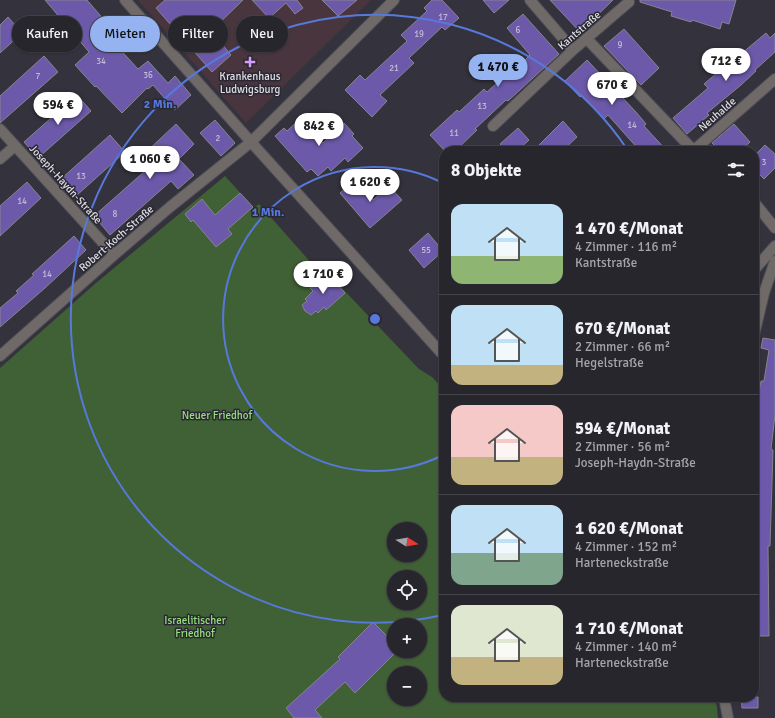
<!DOCTYPE html>
<html lang="de">
<head>
<meta charset="utf-8">
<style>
	:root { --surface:#27262d; --page:#2f2e35; --text:#f1f3f6; --muted:#a4a5aa; --line:#434349; --accent:#95b2f1 }
	body { margin:0; font-family:Signika,sans-serif; background:var(--page); color:var(--text); height:100vh; display:flex; flex-direction:column; font-size:15px; white-space:nowrap }
	* { box-sizing:border-box; margin:0 }
	p { font-size:13px; color:var(--muted) }
	.icon { flex:none; width:22px; height:22px; fill:none; stroke:currentColor; stroke-width:2; stroke-linecap:round; stroke-linejoin:round }
	.map { position:relative; flex:1; overflow:hidden }
	.details { position:absolute; left:439px; top:146px; width:320px; height:556px; display:flex; flex-direction:column; background:var(--surface); border-radius:16px; box-shadow:0 1px 3px #0004,0 0 0 1px var(--line) }
	.details>* { flex:none }
	.top-card { position:absolute; left:12px; top:16px; width:367px; height:36px; display:flex; gap:8px }
	.needle { width:26px; rotate:101deg }
	.fabs { position:absolute; left:387px; top:522px; display:grid; gap:8px }
	.fabs a { display:grid; place-items:center; width:40px; height:40px; border-radius:50%; background:var(--surface); box-shadow:0 1px 3px #0004,0 0 0 1px var(--line); font-size:20px }
	.price { position:absolute; translate:-50% -34px; padding:0 9px; border-radius:14px; background:#fff; color:#222; font-size:13px; line-height:26px; filter:drop-shadow(0 1px 2px #0008) }
	.price::after { content:''; position:absolute; left:50%; top:24px; width:12px; height:9px; margin-left:-6px; background:inherit; clip-path:polygon(0 0,100% 0,50% 100%) }
	.price.active { background:var(--accent); color:#111 }
	ul { padding:0; list-style:none }
	li { display:flex; align-items:center; gap:12px; height:100px; padding:0 12px }
	li+li { border-top:1px solid var(--line) }
	li span { display:grid; place-items:center; flex:none; width:112px; height:80px; border-radius:12px; color:#555 }
	li>.icon { margin-inline-start:auto }
	span .icon { width:48px; height:48px; fill:#fffc; stroke-width:1 }
	li b { font-size:17px }
	h2 { display:flex; justify-content:space-between; align-items:center; height:48px; padding:0 12px; font-size:17px }
	.tag { padding:0 14px; border-radius:18px; background:var(--surface); box-shadow:0 1px 3px #0004,0 0 0 1px var(--line); font-size:14px; line-height:36px }
	.tag.active { background:var(--accent); color:#111 }
	.map>svg:first-child { display:block }
</style>
</head>
<body>
<div class="map">
<svg width="775" height="718" viewBox="0 0 775 718">
	<rect width="100%" height="100%" fill="#34323c"/>
	<path fill="#48353e" d="M138,0H371L246,123Z"/>
	<path fill="#406035" fill-rule="evenodd" d="M225,176L254,208L259,204L314,266L320,265L419,369L432,377L444,390V697H714L717,707L718,718H0V368L96,283ZM394,529H420V555H394ZM394,577H420V603H394ZM394,625H420V651H394ZM394,673H420V699H394Z"/>
	<path fill="#6c59a9" stroke="#868490" d="M45,0H87L111,28L105,33L138,69L148,61L168,83L175,76L191,95L175,110L153,85L148,89L147,88L122,113L96,86L95,87L75,65L89,52Z
		M165,0H243L211,31L231,55L212,72L156,8Z
		M252,0H297L303,8L295,14L286,3L269,18Z
		M322,0H357L338,16Z
		M432,0H442L459,18L445,30L442,27L409,58L414,63L380,95L387,101L372,117L345,90L360,75L365,80L407,41L401,35L427,11L424,8Z
		M483,0H509L494,13Z
		M550,0H613L580,32Z
		M640,0H736L729,24L722,22L720,29L692,20L691,22L671,16L672,12L640,2Z
		M523,14L559,54L508,101L506,100L475,129L477,130L455,151H445L430,135L457,110L459,112L484,89L487,92L519,63L521,64L530,55L507,28Z
		M8,17L22,33L0,53V25Z
		M624,29L659,68L641,85L604,46Z
		M766,33L770,38L775,33V52L755,70L756,71L741,85L707,113L709,115L687,134L673,118L708,88L704,84L740,53L741,54Z
		M44,56L58,72L0,123V96Z
		M587,60L636,112L646,124L644,126L667,151H640L608,115L604,119L582,95L580,97L565,81Z
		M77,95L91,111L38,158L24,142Z
		M301,118L323,143L344,123L354,134L352,136L363,148L348,162L345,158L331,171L328,167L318,176L311,169L307,172L275,136L284,128L287,131Z
		M215,120L235,143L221,156L200,133Z
		M563,121L577,137L562,151H545L539,145Z
		M176,124L194,144L179,159L194,175L178,189L171,181L110,235L94,216L154,163L145,153Z
		M734,124L750,142L740,151H720L712,143Z
		M518,128L529,140L517,151H507L500,144Z
		M110,135L125,152L76,196L61,179Z
		M765,145L775,154V168L764,179L754,169V156Z
		M356,179L373,200L389,186L402,200L370,228L340,193Z
		M27,182L41,198L0,236V206Z
		M240,193L253,207L228,229L232,234L216,247L193,220L191,222L185,214L202,199L215,215Z
		M428,233L443,251L424,268L409,250Z
		M74,236L86,250L45,288L0,327V308L18,293L16,291L34,275L32,274Z
		M327,273L345,293L326,310L324,307L318,313L316,311L311,315L305,311L302,305L307,301L305,299L313,291L310,288Z
		M763,338L775,340V415L771,449L773,450L770,546H768L769,636H754L755,437H754V419L761,381H764L769,350L761,348Z
		M373,622L394,643V654L355,693L345,682L315,710L322,718H294L286,708L340,659L338,657Z
		M741,697H758V708H742Z"/>
	<g fill="none" stroke-linecap="round" stroke-linejoin="round">
		<g stroke="#4f4e57" stroke-width="12">
			<path id="minor" d="M125,0L251,142L444,356
				M530,0L573,50
				M587,39L694,151
				M493,126L573,50L629,2
				M0,129L114,255
				M693,151L775,79
				M0,159L15,146
				M754,202L775,228
				M754,270L775,246
				M754,335L764,293L775,261
				M0,356L114,255L170,207L251,142L394,0
				M724,697L728,718"/>
		</g>
		<use href="#minor" stroke="#6f6968" stroke-width="10"/>
	</g>
	<g fill="none" stroke="#5779dc" stroke-width="2">
		<path d="M443 455A152 152 0 1 1 443 183"/>
		<path d="M443 615A304 304 0 1 1 627 149"/>
	</g>
	<path fill="#d59cfb" stroke="#2a2832" stroke-width="1.5" d="M248 56h4v4h4v4h-4v4h-4v-4h-4v-4h4z"/>
	<g text-anchor="middle" stroke-width="3" stroke-linejoin="round" paint-order="stroke">
		<g font-size="9" fill="#c2bdd6">
			<text x="443" y="20">17</text>
			<text x="518" y="33">6</text>
			<text x="419" y="37">19</text>
			<text x="620" y="48">9</text>
			<text x="101" y="64">34</text>
			<text x="394" y="71">21</text>
			<text x="148" y="78">36</text>
			<text x="38" y="79">7</text>
			<text x="482" y="109">13</text>
			<text x="632" y="128">14</text>
			<text x="454" y="136">11</text>
			<text x="218" y="141">2</text>
			<text x="764" y="165">3</text>
			<text x="81" y="179">13</text>
			<text x="22" y="204">14</text>
			<text x="115" y="217">8</text>
			<text x="426" y="253">55</text>
			<text x="47" y="277">14</text>
		</g>
		<g font-size="11" fill="#dfdee5" stroke="#2a2832">
			<text transform="translate(579 30) rotate(-41)" y="4">Kantstraße</text>
			<text transform="translate(717 114) rotate(-41)" y="4">Neuhalde</text>
			<text transform="translate(66 184) rotate(48)" y="4">Joseph-Haydn-Straße</text>
			<text transform="translate(116 238) rotate(-41)" y="4">Robert-Koch-Straße</text>
		</g>
		<g font-size="11" fill="#dfdee5" stroke="#2a2832">
			<text x="250" y="80">Krankenhaus<tspan x="250" dy="13">Ludwigsburg</tspan></text>
		</g>
		<g font-size="11" fill="#94e07b" stroke="#2a2832">
			<text x="217" y="419">Neuer Friedhof</text>
			<text x="195" y="624">Israelitischer<tspan x="195" dy="13">Friedhof</tspan></text>
		</g>
	</g>
	<circle cx="375" cy="319" r="6" fill="#5779dc" stroke="#2a2832" stroke-width="2"/>
	<g font-size="12" text-anchor="middle" font-weight="bold" fill="#5779dc" stroke="#2a2832" stroke-width="3" stroke-linejoin="round" paint-order="stroke">
		<text x="160" y="108">2 Min.</text>
		<text x="268" y="216">1 Min.</text>
	</g>
</svg>
<div class="fabs">
<a><svg class="needle" viewBox="-14 -14 28 28"><path d="M0-13l5 13h-10z" fill="#e53935"/><path d="M0 13l5-13h-10z" fill="#a4a5aa"/></svg></a>
<a><svg class="icon" aria-label="locate" viewBox="0 0 24 24"><circle cx="12" cy="12" r="6"/><path d="M12 2v4M12 18v4M2 12h4M18 12h4"/></svg></a>
<a>+</a>
<a>−</a>
</div>
<b class="price" style="left:726px;top:82px">712 €</b>
<b class="price active" style="left:498px;top:88px">1 470 €</b>
<b class="price" style="left:612px;top:106px">670 €</b>
<b class="price" style="left:58px;top:126px">594 €</b>
<b class="price" style="left:319px;top:147px">842 €</b>
<b class="price" style="left:150px;top:180px">1 060 €</b>
<b class="price" style="left:370px;top:203px">1 620 €</b>
<b class="price" style="left:323px;top:295px">1 710 €</b>
<div class="top-card">
<a class="tag">Kaufen</a>
<a class="tag active">Mieten</a>
<a class="tag">Filter</a>
<a class="tag">Neu</a>
</div>
<section class="details">
<h2>8 Objekte<svg class="icon" aria-label="filters" viewBox="0 0 24 24"><path d="M4 7h16M4 17h16"/><circle cx="9" cy="7" r="2"/><circle cx="15" cy="17" r="2"/></svg></h2>
<ul>
<li><span style="background:linear-gradient(#bfe0f5 65%,#8fb573 0)"><svg class="icon" aria-label="home" viewBox="0 0 24 24"><path d="M3 11l9-7 9 7M6 9v11h12V9"/></svg></span><div><b>1 470 €/Monat</b><p>4 Zimmer · 116 m²</p><p>Kantstraße</p></div></li>
<li><span style="background:linear-gradient(#bfe0f5 75%,#c2b280 0)"><svg class="icon" aria-label="home" viewBox="0 0 24 24"><path d="M3 11l9-7 9 7M6 9v11h12V9"/></svg></span><div><b>670 €/Monat</b><p>2 Zimmer · 66 m²</p><p>Hegelstraße</p></div></li>
<li><span style="background:linear-gradient(#f6c9c9 65%,#c2b280 0)"><svg class="icon" aria-label="home" viewBox="0 0 24 24"><path d="M3 11l9-7 9 7M6 9v11h12V9"/></svg></span><div><b>594 €/Monat</b><p>2 Zimmer · 56 m²</p><p>Joseph-Haydn-Straße</p></div></li>
<li><span style="background:linear-gradient(#bfe0f5 60%,#7fa58c 0)"><svg class="icon" aria-label="home" viewBox="0 0 24 24"><path d="M3 11l9-7 9 7M6 9v11h12V9"/></svg></span><div><b>1 620 €/Monat</b><p>4 Zimmer · 152 m²</p><p>Harteneckstraße</p></div></li>
<li><span style="background:linear-gradient(#dfe7d0 65%,#c2b280 0)"><svg class="icon" aria-label="home" viewBox="0 0 24 24"><path d="M3 11l9-7 9 7M6 9v11h12V9"/></svg></span><div><b>1 710 €/Monat</b><p>4 Zimmer · 140 m²</p><p>Harteneckstraße</p></div></li>
</ul>
</section>
</div>
</body>
</html>
